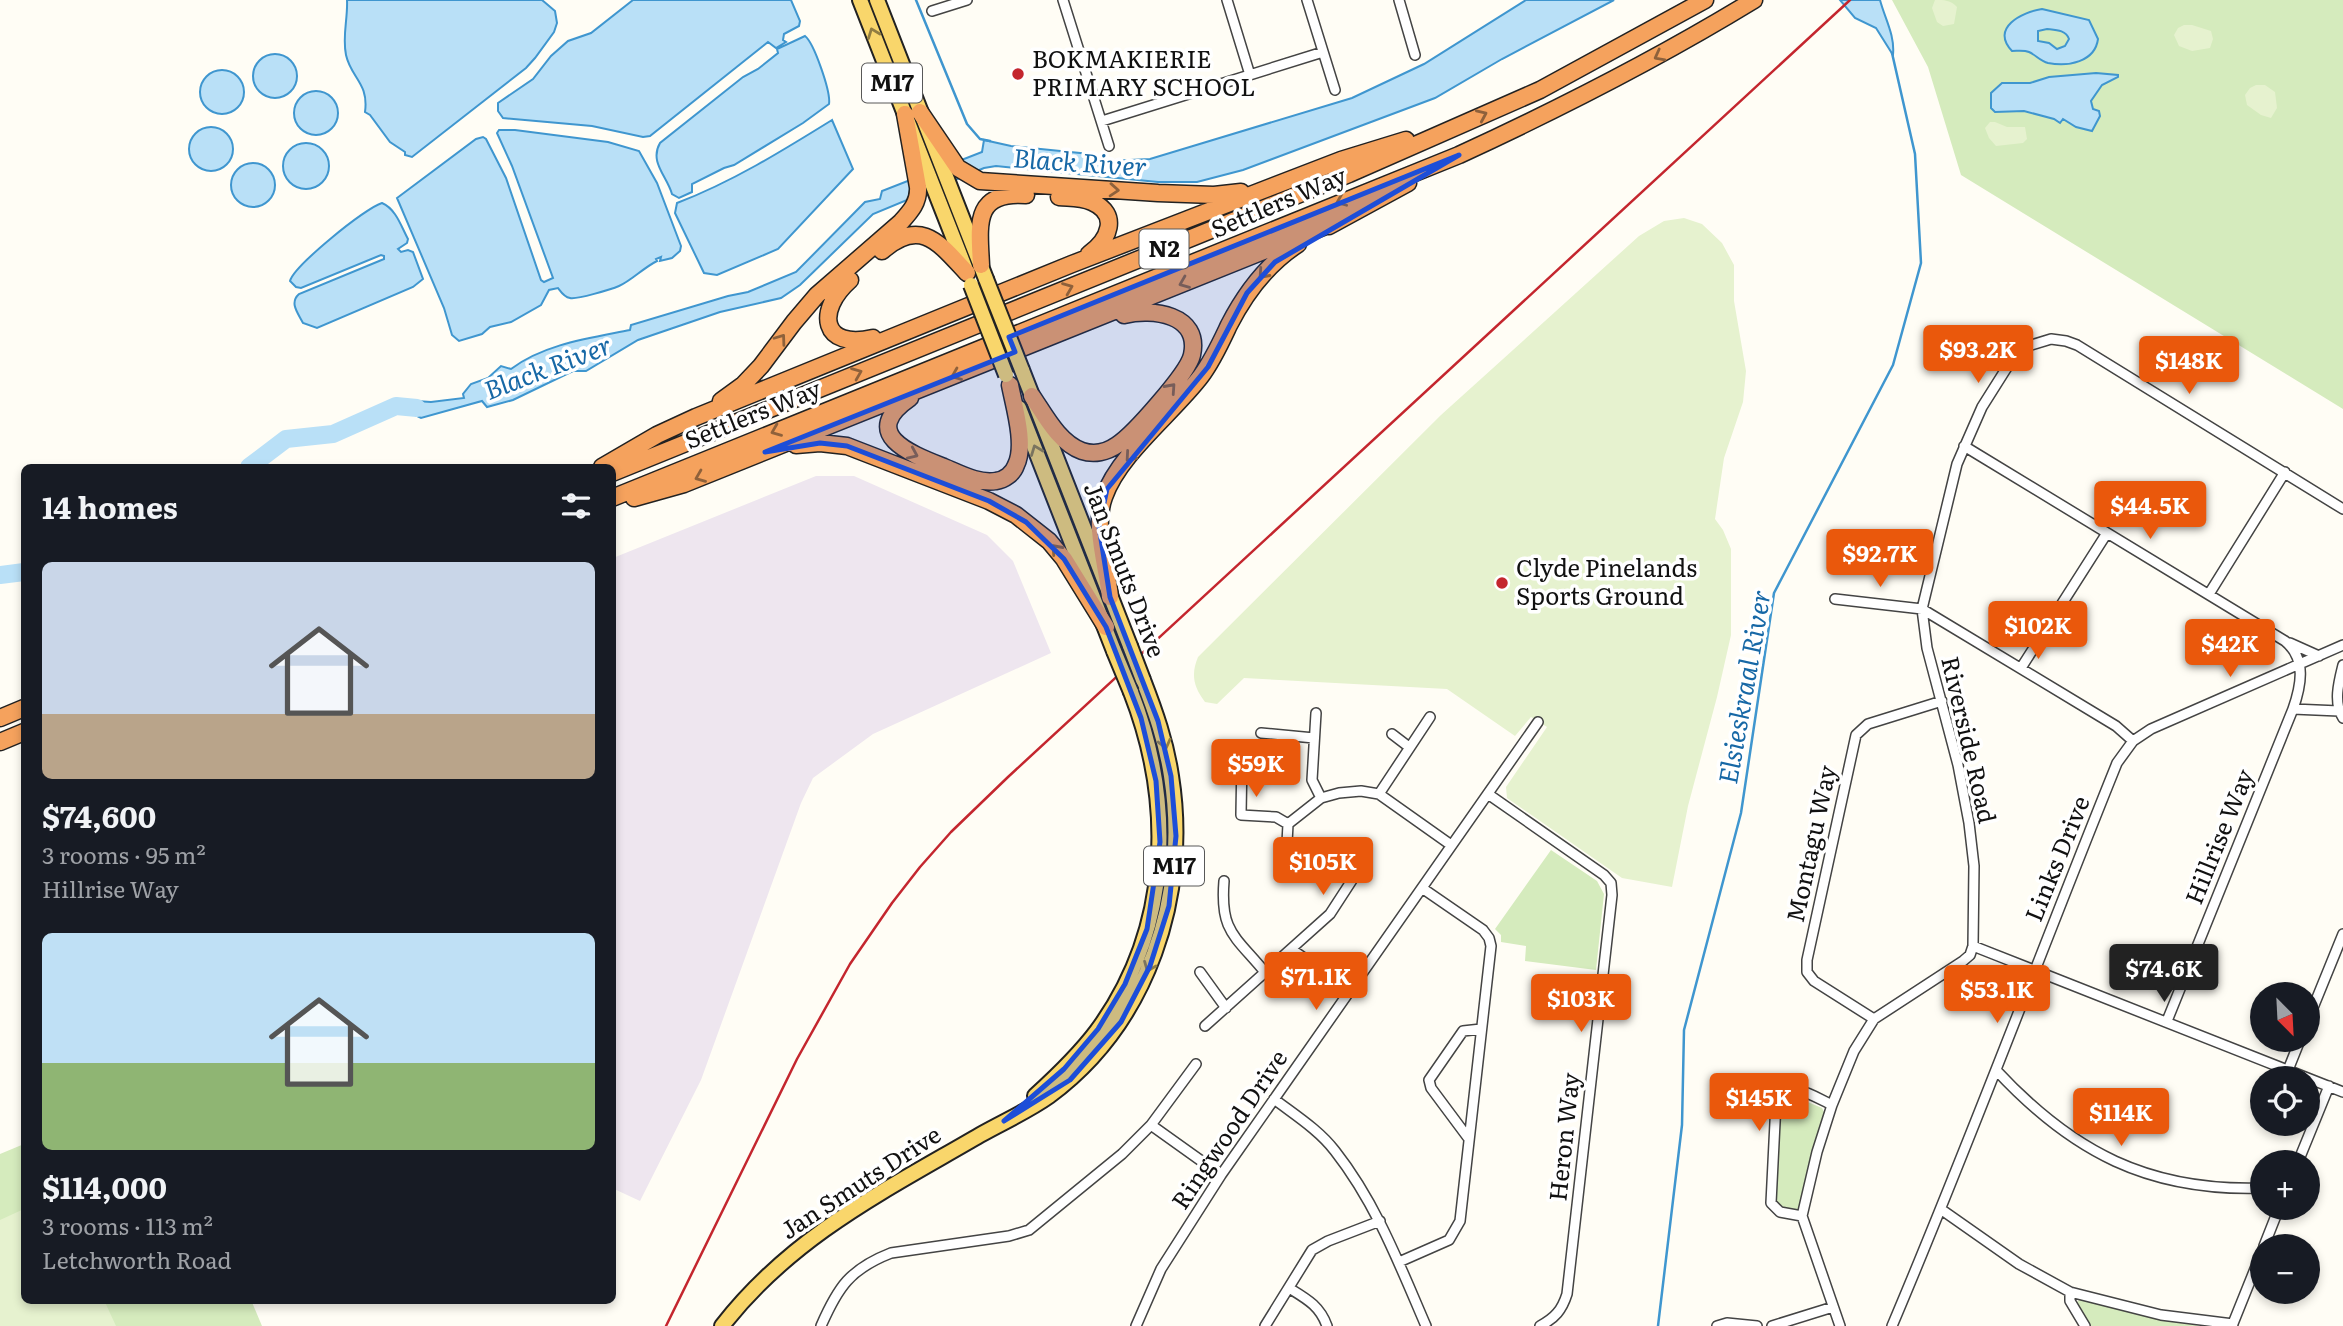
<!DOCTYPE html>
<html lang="en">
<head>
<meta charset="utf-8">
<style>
	:root { --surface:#171b24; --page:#242831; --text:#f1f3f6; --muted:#9ea1a6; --accent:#ea580c }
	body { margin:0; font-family:Literata,serif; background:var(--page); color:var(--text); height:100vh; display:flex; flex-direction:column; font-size:26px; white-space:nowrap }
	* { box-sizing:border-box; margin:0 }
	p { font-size:23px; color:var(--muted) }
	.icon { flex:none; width:38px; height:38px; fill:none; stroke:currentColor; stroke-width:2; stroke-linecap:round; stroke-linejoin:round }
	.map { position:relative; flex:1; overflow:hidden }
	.side { position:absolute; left:21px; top:464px; width:595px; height:840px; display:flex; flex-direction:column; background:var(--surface); border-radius:10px; box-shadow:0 4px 10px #0003 }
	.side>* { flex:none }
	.needle { width:46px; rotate:156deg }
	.controls { position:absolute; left:2250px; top:982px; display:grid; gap:14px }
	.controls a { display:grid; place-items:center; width:70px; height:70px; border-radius:50%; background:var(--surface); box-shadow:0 4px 10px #0003; font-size:35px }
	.price { position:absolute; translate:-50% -60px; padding:0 16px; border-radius:7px; background:var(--accent); color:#fff; font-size:23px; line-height:46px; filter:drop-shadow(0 2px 4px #0008) }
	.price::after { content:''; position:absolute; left:50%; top:42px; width:21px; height:16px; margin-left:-10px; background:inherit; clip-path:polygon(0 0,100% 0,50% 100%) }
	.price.active { background:#222; color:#fff }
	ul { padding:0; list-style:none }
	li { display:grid; align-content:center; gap:14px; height:371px; padding:0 21px }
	li span { display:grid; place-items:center; height:217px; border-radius:10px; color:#555 }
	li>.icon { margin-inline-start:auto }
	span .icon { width:126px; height:126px; fill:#fffc; stroke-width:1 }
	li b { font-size:30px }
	h2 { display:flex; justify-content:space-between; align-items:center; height:84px; padding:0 21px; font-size:30px }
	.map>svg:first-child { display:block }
</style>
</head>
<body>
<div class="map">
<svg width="2343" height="1326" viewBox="0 0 2343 1326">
	<rect width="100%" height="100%" fill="#fffdf5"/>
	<path fill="#eee6ef" d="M816,476H854L987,535L1013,561L1051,653L873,734L813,778L801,803L701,1080L640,1201L612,1188L613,558Z"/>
	<path fill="#d5ebbd" d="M1892,0H2343V409L1961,175L1928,67Z
		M1551,850L1597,881L1604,894L1596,970L1525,961L1526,946L1501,942V935L1495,929Z
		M1791,1095L1822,1108L1825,1114L1809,1162L1798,1212L1776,1209L1769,1194L1774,1127L1781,1099Z
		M24,1144V1300H251L262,1326H0V1154Z
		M2080,1299L2140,1314L2201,1326H2090L2078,1309L2077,1302Z"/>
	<path fill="#e6f2cf" d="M1935,0C1944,0 1951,0 1957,7L1954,24L1943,26L1937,22L1932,8Z
		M2184,25H2192L2211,31L2213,39L2210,48L2192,51L2179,46L2174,35L2178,28Z
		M2256,85H2265L2275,92L2277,108L2271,118L2261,115L2247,105L2245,95L2250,88Z
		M1990,122H1995L2007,127H2025L2027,139L2023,143L1996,146L1989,138L1985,128Z
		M1684,218L1702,224L1722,243L1734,265V301L1746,371L1743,402L1724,458L1715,519L1723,530L1731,549V635L1717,697L1688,806L1672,887L1622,878L1507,798L1506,787L1547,727L1531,717L1515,736L1447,689L1244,678L1217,704L1205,702C1193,686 1191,674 1198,657L1441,415L1639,236L1664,221Z
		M24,1209V1300H104L116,1326H0V1220Z"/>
	<path fill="#b9e0f7" stroke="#3f96cf" stroke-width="2" fill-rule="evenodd" d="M347,0H542L555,11L557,23L554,32L535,58L526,68L412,157L405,155V152L390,142L370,115L365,112C369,83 351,78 346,55C342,36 348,19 347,0Z
		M633,0H791L800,21L799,26L784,34L783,40L786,42L776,48L768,42L763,46L650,136L643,137L592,126L503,118L498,111V103L533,79L551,56L568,41L591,33Z
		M1526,0H1614L1502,59L1435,98L1243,170L1197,182H1158L996,166L984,168L873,214L800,285L781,298L720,312L638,340L586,371H573L513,400L487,407L482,401L421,418L396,406L401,400L431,402L464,398L463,394L471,384L488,378L501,366L511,369C544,344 590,338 630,330L631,325L728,296L748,292L796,272L865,202L880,199L882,191L982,152L984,140L1011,146L1090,154L1109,161L1150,159L1352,98L1424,64Z
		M1840,0H1880C1885,19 1895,35 1893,55L1876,28L1855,18Z
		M2042,9L2089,20L2098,39C2095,62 2068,67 2048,63C2040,61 2036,55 2029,52C2024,50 2018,51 2012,51C1990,28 2022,12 2042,9ZM2047,29C2056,30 2066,30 2069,39L2065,46L2057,49L2049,43L2038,41V31Z
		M805,36C814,43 831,92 829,104L803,123L734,165L724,168L692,184V192L679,198L672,194C667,176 649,162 660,143L743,77L758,69L778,53L777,49Z
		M253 76a22 22 0 1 1 44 0a22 22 0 1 1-44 0Z
		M200 92a22 22 0 1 1 44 0a22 22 0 1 1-44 0Z
		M2096,73L2118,75V77L2102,85L2091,101L2093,109L2099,111L2100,116L2092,131L2076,127L2063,119L2060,123L2054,119L2024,111L1995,112L1991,108V93L2002,83H2030L2049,77Z
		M294 113a22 22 0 1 1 44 0a22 22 0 1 1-44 0Z
		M832,120L853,169L778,249L717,275L704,273L675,213L677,203C732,182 782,151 832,120Z
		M189 149a22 22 0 1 1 44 0a22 22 0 1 1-44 0Z
		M499,130H515L608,142L639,151L657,183L681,246L680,251L672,258L660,261L661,257L656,259L657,261C643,268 631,281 619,286C612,289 576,300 570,298C564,297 561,292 558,288L549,290L541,305L511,322L490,327L482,334L459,341L452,335L444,308L397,198L476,139L483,137L486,139L506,178L541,280L544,282L553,278L512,166L497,133Z
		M283 166a23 23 0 1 1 46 0a23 23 0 1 1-46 0Z
		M231 185a22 22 0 1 1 44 0a22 22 0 1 1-44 0Z
		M382,203C396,209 401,226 408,239L407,243L398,249L401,252L408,250L413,252L423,279L413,287L317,328L303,323C298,313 289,303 299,294L384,259V256L381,255L301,288L296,287L290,281C294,266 365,208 382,203Z"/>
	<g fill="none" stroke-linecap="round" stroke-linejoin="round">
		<path stroke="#3f96cf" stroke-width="2.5" d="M916,0L967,124L980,139L990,141
			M1658,1326L1682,1125L1684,1030L1741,813L1774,593L1893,365L1921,263L1915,154L1892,53"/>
		<path stroke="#b9e0f7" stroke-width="18" d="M249,467L286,439L333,434L396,406L417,408
			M0,575L24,572"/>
		<g stroke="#444" stroke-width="12">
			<path id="street" d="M1063,0L1109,146
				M1227,0L1250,75
				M1307,0L1335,90
				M1399,0L1415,55
				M932,11L967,0
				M1102,121L1323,52
				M1964,446L2285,641C2307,659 2301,686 2293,709L2167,1021
				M2209,594L2285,472
				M1835,599L1922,609L2116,726L2133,741
				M2290,643L2319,656
				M2343,665C2339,681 2333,703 2343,718
				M2021,668L2107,533
				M2293,709L2339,711
				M1316,713L1312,780L1321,798
				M1261,733L1314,738
				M1392,734L1409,747
				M1242,756L1241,815L1276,817L1288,824
				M1379,794L1430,717
				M1488,794L1604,875L1611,883L1612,895L1567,1294C1562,1310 1555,1318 1540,1326
				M1287,843L1288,824L1321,798L1339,793L1361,791L1379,794L1451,845
				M1224,881C1220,931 1234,935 1264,971
				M1973,946L2343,1092
				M1291,949L1350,990
				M1200,972L1226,1008
				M1874,1019L1814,981L1807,972V960L1856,735L1868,724L1942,701
				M2308,1020L2343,934
				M1205,1026L1330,914L1367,857
				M1996,1070C2072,1152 2149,1192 2263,1188
				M2288,1070L2300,1040
				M1274,1099C1295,1115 1319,1130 1335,1151C1376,1203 1400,1266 1426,1326
				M1151,1125L1221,1175
				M1469,1139L1431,1088L1429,1080L1463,1031L1481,1029
				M2298,1162L2329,1086
				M1942,1210L2019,1264L2070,1292L2161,1315L2233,1324
				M1802,1216L1780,1212L1771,1203L1776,1102C1784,1076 1815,1097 1832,1105
				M2264,1246L2279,1208
				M1399,1262L1449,1240L1460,1221L1491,946L1489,938L1483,930L1422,888
				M1289,1288C1307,1299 1320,1306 1327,1326
				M2070,1292V1301L2085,1326
				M821,1326C838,1287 850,1269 891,1253L1009,1236L1029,1230L1122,1154L1151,1125L1196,1064
				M1136,1326L1161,1269L1221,1175L1538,722
				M1265,1326L1312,1250L1328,1241L1380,1221
				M1717,1326L1727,1323L1757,1326
				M1772,1326L1833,1307
				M1840,1326L1802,1216L1817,1152L1832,1105L1854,1051L1874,1019L1963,961L1970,955L1973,946L1974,866L1969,823L1958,765L1927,648L1922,609L1957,464L1982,407L2011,361L2025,347L2051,339L2066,341L2077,345L2343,509
				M1892,1326C1971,1140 2041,951 2117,763L2133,741L2151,729L2343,645
				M2232,1326L2263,1249"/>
		</g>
		<g stroke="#222" stroke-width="18">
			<path id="primary" d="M860,0L966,270
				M877,0L986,279
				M1022,370L1130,646
				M1019,408L1114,651
				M1035,1096C1057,1076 1079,1055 1097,1031C1171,930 1175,805 1131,692
				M722,1326C792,1236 884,1191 980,1135C1003,1122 1028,1111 1049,1096C1148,1023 1190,895 1171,776C1166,742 1155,711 1143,680"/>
		</g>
		<g stroke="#222" stroke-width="19">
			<path id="highway" d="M920,112L958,168L980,181L1158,193L1214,195L1241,192
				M1059,197C1070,198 1081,197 1092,202C1120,214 1109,240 1089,254
				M1329,226L1408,183
				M882,251C921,217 939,243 967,273
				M981,265C979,225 973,191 1026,195
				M850,280C815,311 822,350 873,338
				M1032,396C1045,415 1059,443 1082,451C1094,455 1107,452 1117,445C1133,435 1188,373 1192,355C1201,314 1152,308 1124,315
				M910,398C858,434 911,454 944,467C959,473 978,484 996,481C1004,480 1013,474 1016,465C1026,445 1014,406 1010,385
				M721,401L743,385L761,366L794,322L817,295L901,222C911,211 919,202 918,187L905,114
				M796,445L820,443L847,446L989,501L1016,515L1049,541L1064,559L1106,627
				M602,467L657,435L696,417L1072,264L1341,160L1406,140
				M612,473L1349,174L1540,90L1705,0
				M612,498L1459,155C1561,108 1659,58 1754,0
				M634,498L684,484L1338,221
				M1110,597C1107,566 1093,527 1104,497C1119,454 1173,413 1201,376C1213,360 1221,342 1229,325C1246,292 1267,264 1298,244
				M0,718L24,708
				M0,742L24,732"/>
		</g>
		<use href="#street" stroke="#fff" stroke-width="9"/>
		<use href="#primary" stroke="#f9d66b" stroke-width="14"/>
		<use href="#highway" stroke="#f5a25d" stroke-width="16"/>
		<path stroke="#c4262e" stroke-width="2.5" d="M666,1326L797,1059L850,964L892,903L920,867L951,832L1008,777L1850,0"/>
		<g stroke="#222" stroke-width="18" stroke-linecap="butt">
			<path id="primary-bridge" d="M986,279L1022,370
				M971,285L1006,375
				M1130,646L1143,680
				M1114,651L1131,692"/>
		</g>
		<use href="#primary-bridge" stroke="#f9d66b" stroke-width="14"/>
	</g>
	<defs><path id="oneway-chevron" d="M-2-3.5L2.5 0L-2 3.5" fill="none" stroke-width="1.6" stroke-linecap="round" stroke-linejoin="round" transform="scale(1.75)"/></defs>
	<g stroke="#917d42">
		<use href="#oneway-chevron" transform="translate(873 33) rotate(-111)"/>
		<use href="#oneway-chevron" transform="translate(1036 450) rotate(-111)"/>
		<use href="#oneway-chevron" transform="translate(1165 744) rotate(76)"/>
		<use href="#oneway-chevron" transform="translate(1149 967) rotate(112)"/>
	</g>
	<g stroke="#8e613b">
		<use href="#oneway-chevron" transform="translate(1659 56) rotate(152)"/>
		<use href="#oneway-chevron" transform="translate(1482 115) rotate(-24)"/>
		<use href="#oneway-chevron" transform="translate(1114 190) rotate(4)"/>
		<use href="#oneway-chevron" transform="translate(1341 201) rotate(157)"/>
		<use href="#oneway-chevron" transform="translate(1263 274) rotate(132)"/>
		<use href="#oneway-chevron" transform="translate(1184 283) rotate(158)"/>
		<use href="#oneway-chevron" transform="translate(1068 288) rotate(-22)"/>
		<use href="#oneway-chevron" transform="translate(781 339) rotate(-54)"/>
		<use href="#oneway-chevron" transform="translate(857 373) rotate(-22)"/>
		<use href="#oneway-chevron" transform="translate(956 375) rotate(158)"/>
		<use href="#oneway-chevron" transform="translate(1171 388) rotate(-48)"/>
		<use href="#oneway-chevron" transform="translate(776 431) rotate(158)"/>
		<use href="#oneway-chevron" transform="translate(913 454) rotate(24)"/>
		<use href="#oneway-chevron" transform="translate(1130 457) rotate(131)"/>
		<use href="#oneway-chevron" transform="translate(700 477) rotate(158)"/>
		<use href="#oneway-chevron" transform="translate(1056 549) rotate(-132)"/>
	</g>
	<path fill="#1d4ed8" fill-opacity="0.2" stroke="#1d4ed8" stroke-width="5" stroke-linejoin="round" d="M1459,155L1275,262L1247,293L1208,367L1107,489L1099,526L1110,597L1158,721L1171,776L1176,836L1169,906L1150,966L1121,1022L1070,1080L1004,1121L1064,1069L1098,1029L1125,984L1147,929L1160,842L1156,781L1141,718L1106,627L1064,559L1026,522L989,501L847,446L820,443L765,452L1015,352L1009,337Z"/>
	<g fill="#c4262e" stroke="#fff" stroke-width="2.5">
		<circle cx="1018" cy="74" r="7"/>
		<circle cx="1502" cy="583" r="7"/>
	</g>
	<g text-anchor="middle" stroke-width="7" stroke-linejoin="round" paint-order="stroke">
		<g fill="#fff" stroke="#585858" stroke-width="2">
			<rect x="862" y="63.5" width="60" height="39" rx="5"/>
			<rect x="1139.5" y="229.5" width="49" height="39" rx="5"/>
			<rect x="1144" y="846.5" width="60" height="39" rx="5"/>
		</g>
		<g font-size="23" font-weight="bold" fill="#111">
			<text x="892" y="91">M17</text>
			<text x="1164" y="257">N2</text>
			<text x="1174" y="874">M17</text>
		</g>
		<g font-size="24" fill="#111" stroke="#fff" text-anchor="start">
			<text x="1032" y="68">BOKMAKIERIE<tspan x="1032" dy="28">PRIMARY SCHOOL</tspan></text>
			<text x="1516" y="577">Clyde Pinelands<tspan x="1516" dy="28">Sports Ground</tspan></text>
		</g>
		<g font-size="24" fill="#111" stroke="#fff">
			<text transform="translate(1279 203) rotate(-23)" y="8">Settlers Way</text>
			<text transform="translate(753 415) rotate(-22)" y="8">Settlers Way</text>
			<text transform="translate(1124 570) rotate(69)" y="8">Jan Smuts Drive</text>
			<text transform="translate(1968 740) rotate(77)" y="8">Riverside Road</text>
			<text transform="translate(2220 837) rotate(-68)" y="8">Hillrise Way</text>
			<text transform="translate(1812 844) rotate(-78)" y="8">Montagu Way</text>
			<text transform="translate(2058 859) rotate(-68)" y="8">Links Drive</text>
			<text transform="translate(1230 1130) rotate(-56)" y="8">Ringwood Drive</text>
			<text transform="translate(1565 1137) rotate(-84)" y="8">Heron Way</text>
			<text transform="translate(861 1183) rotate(-33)" y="8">Jan Smuts Drive</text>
		</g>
		<g font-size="26" font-style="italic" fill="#1768a6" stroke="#fff">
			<text transform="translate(1080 163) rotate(4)" y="9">Black River</text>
			<text transform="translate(548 368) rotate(-21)" y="9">Black River</text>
			<text transform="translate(1745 687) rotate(-80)" y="9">Elsieskraal River</text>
		</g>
	</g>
</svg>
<div class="controls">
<a><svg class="needle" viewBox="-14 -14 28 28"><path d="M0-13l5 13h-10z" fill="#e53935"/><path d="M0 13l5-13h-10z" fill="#9ea1a6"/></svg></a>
<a><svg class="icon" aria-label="locate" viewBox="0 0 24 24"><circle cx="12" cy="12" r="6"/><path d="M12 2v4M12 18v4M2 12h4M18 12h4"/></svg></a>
<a>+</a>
<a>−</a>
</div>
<b class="price" style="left:1978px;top:385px">$93.2K</b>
<b class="price" style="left:2189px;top:396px">$148K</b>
<b class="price" style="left:2150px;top:541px">$44.5K</b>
<b class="price" style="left:1880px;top:589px">$92.7K</b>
<b class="price" style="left:2038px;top:661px">$102K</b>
<b class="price" style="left:2230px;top:679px">$42K</b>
<b class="price" style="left:1256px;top:799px">$59K</b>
<b class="price" style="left:1323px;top:897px">$105K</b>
<b class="price active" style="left:2164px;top:1004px">$74.6K</b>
<b class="price" style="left:1316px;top:1012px">$71.1K</b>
<b class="price" style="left:1997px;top:1025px">$53.1K</b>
<b class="price" style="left:1581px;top:1034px">$103K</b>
<b class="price" style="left:1759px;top:1133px">$145K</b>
<b class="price" style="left:2121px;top:1148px">$114K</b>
<section class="side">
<h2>14 homes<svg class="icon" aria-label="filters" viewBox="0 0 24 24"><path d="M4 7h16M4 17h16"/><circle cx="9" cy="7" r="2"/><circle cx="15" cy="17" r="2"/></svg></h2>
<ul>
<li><span style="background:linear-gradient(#c9d6e8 70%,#b9a48a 0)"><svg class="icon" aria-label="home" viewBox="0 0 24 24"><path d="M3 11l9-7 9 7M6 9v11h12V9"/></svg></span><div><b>$74,600</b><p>3 rooms · 95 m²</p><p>Hillrise Way</p></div></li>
<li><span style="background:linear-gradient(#bfe0f5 60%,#8fb573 0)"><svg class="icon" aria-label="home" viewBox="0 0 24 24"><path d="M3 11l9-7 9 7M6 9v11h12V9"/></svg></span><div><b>$114,000</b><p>3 rooms · 113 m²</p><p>Letchworth Road</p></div></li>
</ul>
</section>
</div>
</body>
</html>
